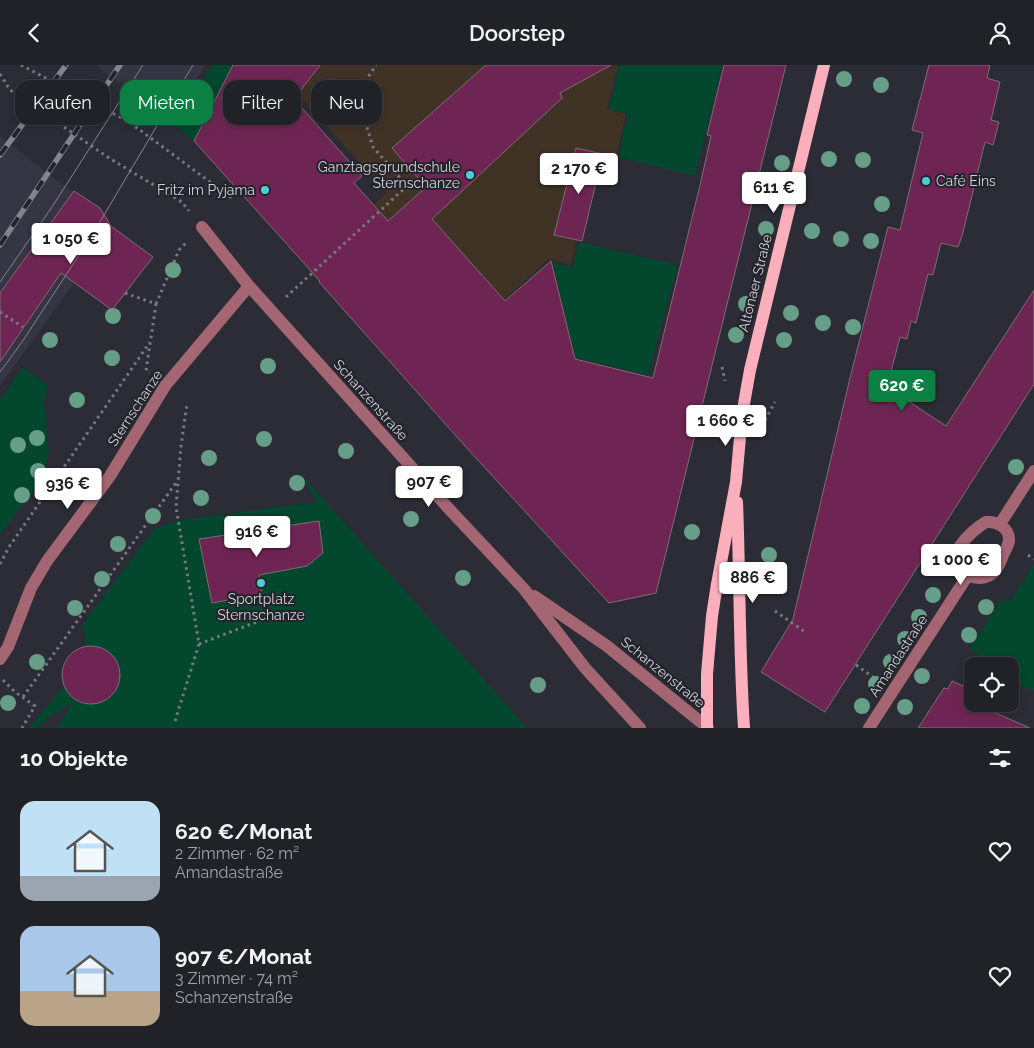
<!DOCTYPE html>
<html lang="de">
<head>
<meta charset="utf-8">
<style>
	:root { --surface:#212128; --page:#2d2e34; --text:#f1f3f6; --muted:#a2a3a8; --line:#3e3e45; --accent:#0b8043 }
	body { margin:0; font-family:Raleway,sans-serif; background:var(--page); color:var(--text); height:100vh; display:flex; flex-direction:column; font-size:19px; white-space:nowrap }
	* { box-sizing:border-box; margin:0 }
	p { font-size:16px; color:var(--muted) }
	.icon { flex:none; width:28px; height:28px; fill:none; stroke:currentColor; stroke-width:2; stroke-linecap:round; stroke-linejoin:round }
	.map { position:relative; height:663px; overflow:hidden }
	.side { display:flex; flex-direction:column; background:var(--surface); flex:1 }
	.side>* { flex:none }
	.guide { position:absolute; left:15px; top:15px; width:500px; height:45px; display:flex; gap:10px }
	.tools { position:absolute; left:964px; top:592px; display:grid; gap:10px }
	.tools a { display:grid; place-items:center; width:55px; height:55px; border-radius:10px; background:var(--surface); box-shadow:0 2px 8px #0003,0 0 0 1px var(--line); font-size:25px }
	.price { position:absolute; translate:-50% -42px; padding:0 11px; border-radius:5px; background:#fff; color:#222; font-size:16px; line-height:32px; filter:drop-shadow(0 1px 2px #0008) }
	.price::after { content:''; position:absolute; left:50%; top:30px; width:15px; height:11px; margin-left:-8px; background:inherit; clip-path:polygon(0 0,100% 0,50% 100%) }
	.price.active { background:var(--accent); color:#fff }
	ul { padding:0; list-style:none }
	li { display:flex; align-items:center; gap:15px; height:125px; padding:0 20px }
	li span { display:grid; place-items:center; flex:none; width:140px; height:100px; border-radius:15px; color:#555 }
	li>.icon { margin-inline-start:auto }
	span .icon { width:60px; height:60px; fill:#fffc; stroke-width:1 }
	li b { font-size:21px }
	h2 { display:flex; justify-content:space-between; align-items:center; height:60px; padding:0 20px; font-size:21px }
	.chip { padding:0 18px; border-radius:15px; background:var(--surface); box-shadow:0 2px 8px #0003,0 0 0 1px var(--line); font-size:18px; line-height:45px }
	.chip.active { background:var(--accent); color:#fff }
	header { display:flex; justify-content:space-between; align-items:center; height:65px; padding:0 20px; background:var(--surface); font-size:22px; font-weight:600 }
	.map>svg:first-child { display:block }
</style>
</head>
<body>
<header><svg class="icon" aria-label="back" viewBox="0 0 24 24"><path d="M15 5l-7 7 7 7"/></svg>Doorstep<svg class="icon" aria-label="person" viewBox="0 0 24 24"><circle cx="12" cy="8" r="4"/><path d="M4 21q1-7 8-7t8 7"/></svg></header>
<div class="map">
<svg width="1034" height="663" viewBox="0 0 1034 663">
	<rect width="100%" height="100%" fill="#2c2c36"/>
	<path fill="#353544" d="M97,0H205L174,52L104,7Z
		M0,71L60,118L100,143L111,161L153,192L112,246L74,218L0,321Z"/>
	<path fill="#403225" d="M291,0H618L607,44L626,49L616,92L575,82L555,170L576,176L571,200L549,194L504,235L422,144L395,149L319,217L311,209L306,200L387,128L282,12Z"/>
	<path fill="#03472e" d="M213,0H233L194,76L176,61Z
		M619,0H722L695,111L618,92L628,49L609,44Z
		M579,177L678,200L648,310L575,292L553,198L573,202Z
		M23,302L48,320L44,336L49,386L41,417L0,469V335Z
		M298,406L527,663H57L74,636L46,654L38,663H29L64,621C59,600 66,588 87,581L82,560L154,464L176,456L317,437Z
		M1034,499V626L1020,619L1010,612V601H994L970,584L1001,535H1011Z"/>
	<path fill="#6f2553" stroke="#7a6e74" d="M233,0H320L294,34L362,111L354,118L388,156L426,122L392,83L486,0H611L560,28L562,33L432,154L505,236L551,196L575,294L653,313L701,116L711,71L707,70L724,0H786L656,528L609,538L465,381L319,217L320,216L194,76Z
		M929,0H990L987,13L1000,17L991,55L999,57L993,80L985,77L962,171L958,182L941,178L933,210L928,209L916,258L911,256L907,274L900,272L887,322L946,361L1034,225V319L825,647L761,607L793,554L850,313L888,162L900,165L923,68L912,65Z
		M576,83L603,89L582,176L554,170Z
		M74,126L100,143L111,161L153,192L112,245L61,208L0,297V228Z
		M319,456L323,488L307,501L259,510L262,529L212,538L199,474Z
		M62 610a29 29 0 1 1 58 0a29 29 0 1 1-58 0Z
		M952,616L972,625V639H975L1030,663H918L944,623L948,624Z"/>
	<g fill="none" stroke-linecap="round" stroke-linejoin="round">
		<path stroke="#797981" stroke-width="3" stroke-dasharray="2.5 4" stroke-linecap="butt" d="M21,0L129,57L233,134
			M0,9L10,25L109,93L182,137L189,146
			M125,228L156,239L146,306L149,308
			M286,232L407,121L373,82L357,29L376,0
			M156,239L179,185L187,177
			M0,247L23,262
			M722,302L725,316
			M765,355L775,337
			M1028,490L1034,494
			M0,499L9,482L150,277
			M775,546L805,567
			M199,579L280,548
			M856,600L876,614
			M3,615L15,627L35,641L22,663
			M23,632L178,415
			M175,656L199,579L176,442L181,381L187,339"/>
		<path stroke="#a36672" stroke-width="12" d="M202,162L249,221L450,445L524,524L585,603L640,663
			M986,457C997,456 1010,463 1009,476C1008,481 1005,486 1003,490C999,501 994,513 980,513C965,513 951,495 960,481C966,472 977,462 986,457Z
			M1000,459L1034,406
			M534,531L607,581L708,663
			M0,594L8,582L31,523L47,496L110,411L165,321L249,221
			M869,663L968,510"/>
		<path stroke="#fbafbd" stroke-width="12" d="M737,437C740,512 739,588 744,663
			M707,663V609L712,551L717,519L736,417L742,350L750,305L824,0"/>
		<path stroke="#84848c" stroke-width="1" d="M0,217L52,142L143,0
			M0,307L22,277L91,172L193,0"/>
		<g stroke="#84848c" stroke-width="5.5">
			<path id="rail" d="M0,90L66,0
				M0,180L120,0"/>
		</g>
		<use href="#rail" stroke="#23232c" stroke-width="4" stroke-dasharray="11" stroke-linecap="butt"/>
	</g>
	<g fill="#669e87">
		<circle cx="844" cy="14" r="8"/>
		<circle cx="881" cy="20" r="8"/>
		<circle cx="829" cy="94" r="8"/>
		<circle cx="863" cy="95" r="8"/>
		<circle cx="782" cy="98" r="8"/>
		<circle cx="882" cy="139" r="8"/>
		<circle cx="766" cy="164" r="8"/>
		<circle cx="812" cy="166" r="8"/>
		<circle cx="841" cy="174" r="8"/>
		<circle cx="871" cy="176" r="8"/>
		<circle cx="173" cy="205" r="8"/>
		<circle cx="746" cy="239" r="8"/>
		<circle cx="791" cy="248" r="8"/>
		<circle cx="113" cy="251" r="8"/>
		<circle cx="823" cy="258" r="8"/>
		<circle cx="853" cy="262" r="8"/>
		<circle cx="736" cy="270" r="8"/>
		<circle cx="50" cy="275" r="8"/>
		<circle cx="784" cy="275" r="8"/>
		<circle cx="112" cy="293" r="8"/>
		<circle cx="268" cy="301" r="8"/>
		<circle cx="77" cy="335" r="8"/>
		<circle cx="37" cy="373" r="8"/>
		<circle cx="264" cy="374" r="8"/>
		<circle cx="18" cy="380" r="8"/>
		<circle cx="346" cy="386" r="8"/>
		<circle cx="209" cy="393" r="8"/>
		<circle cx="1016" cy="402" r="8"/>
		<circle cx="38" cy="406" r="8"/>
		<circle cx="297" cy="418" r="8"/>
		<circle cx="22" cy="430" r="8"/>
		<circle cx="201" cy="433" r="8"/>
		<circle cx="153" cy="451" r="8"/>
		<circle cx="411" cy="454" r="8"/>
		<circle cx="692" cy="467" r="8"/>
		<circle cx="118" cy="479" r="8"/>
		<circle cx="769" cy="490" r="8"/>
		<circle cx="764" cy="511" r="8"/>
		<circle cx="463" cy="513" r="8"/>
		<circle cx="102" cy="514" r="8"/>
		<circle cx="933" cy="530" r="8"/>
		<circle cx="986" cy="542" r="8"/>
		<circle cx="75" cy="543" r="8"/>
		<circle cx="919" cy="552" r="8"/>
		<circle cx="969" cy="570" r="8"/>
		<circle cx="905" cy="574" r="8"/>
		<circle cx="37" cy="597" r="8"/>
		<circle cx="891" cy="597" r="8"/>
		<circle cx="922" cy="611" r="8"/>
		<circle cx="876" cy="619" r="8"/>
		<circle cx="538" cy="620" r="8"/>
		<circle cx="8" cy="638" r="8"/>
		<circle cx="862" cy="641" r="8"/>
		<circle cx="905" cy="642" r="8"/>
	</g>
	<g fill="#52cbd9" stroke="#23232c" stroke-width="2">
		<circle cx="470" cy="110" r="5"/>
		<circle cx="926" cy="116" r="5"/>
		<circle cx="265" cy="125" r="5"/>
		<circle cx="261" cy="518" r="5"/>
	</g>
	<g text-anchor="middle" stroke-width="4" stroke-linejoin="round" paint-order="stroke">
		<g font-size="14" fill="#d2d2d8" stroke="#23232c" text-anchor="end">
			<text x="460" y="107">Ganztagsgrundschule<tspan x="460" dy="16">Sternschanze</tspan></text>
			<text x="936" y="121" text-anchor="start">Café Eins</text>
			<text x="255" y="130">Fritz im Pyjama</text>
			<text x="261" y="539" text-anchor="middle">Sportplatz<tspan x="261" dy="16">Sternschanze</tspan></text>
		</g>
		<g font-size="14" fill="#d2d2d8" stroke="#23232c">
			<text transform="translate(755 218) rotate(-76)" y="5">Altonaer Straße</text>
			<text transform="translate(371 335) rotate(48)" y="5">Schanzenstraße</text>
			<text transform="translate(135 343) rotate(-57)" y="5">Sternschanze</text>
			<text transform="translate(898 591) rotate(-57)" y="5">Amandastraße</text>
			<text transform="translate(663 607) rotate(39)" y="5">Schanzenstraße</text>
		</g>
	</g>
</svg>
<div class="tools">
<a><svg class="icon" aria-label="locate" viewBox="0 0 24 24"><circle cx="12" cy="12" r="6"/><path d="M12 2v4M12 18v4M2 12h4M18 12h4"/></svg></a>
</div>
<b class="price" style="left:579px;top:130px">2 170 €</b>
<b class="price" style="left:774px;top:149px">611 €</b>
<b class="price" style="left:71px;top:200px">1 050 €</b>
<b class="price active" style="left:902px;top:347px">620 €</b>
<b class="price" style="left:726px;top:382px">1 660 €</b>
<b class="price" style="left:429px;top:443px">907 €</b>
<b class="price" style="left:68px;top:445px">936 €</b>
<b class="price" style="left:257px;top:493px">916 €</b>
<b class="price" style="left:961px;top:521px">1 000 €</b>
<b class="price" style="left:753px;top:539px">886 €</b>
<div class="guide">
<a class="chip">Kaufen</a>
<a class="chip active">Mieten</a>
<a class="chip">Filter</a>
<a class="chip">Neu</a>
</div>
</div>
<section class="side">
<h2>10 Objekte<svg class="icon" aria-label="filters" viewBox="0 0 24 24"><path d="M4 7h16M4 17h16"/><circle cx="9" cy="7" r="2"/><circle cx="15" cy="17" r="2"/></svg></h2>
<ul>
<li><span style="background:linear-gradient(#bfe0f5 75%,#9aa5b1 0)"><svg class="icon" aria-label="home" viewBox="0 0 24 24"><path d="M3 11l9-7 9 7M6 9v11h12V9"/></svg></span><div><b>620 €/Monat</b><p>2 Zimmer · 62 m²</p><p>Amandastraße</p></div><svg class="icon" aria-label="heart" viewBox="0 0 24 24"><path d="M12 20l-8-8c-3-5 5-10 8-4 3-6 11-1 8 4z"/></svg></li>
<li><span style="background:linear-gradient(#a9c7e8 65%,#b9a48a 0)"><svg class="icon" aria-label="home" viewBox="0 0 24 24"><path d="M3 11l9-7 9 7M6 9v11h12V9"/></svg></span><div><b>907 €/Monat</b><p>3 Zimmer · 74 m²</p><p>Schanzenstraße</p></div><svg class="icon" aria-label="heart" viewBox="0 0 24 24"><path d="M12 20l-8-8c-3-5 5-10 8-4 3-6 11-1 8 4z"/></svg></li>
</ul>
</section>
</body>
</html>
